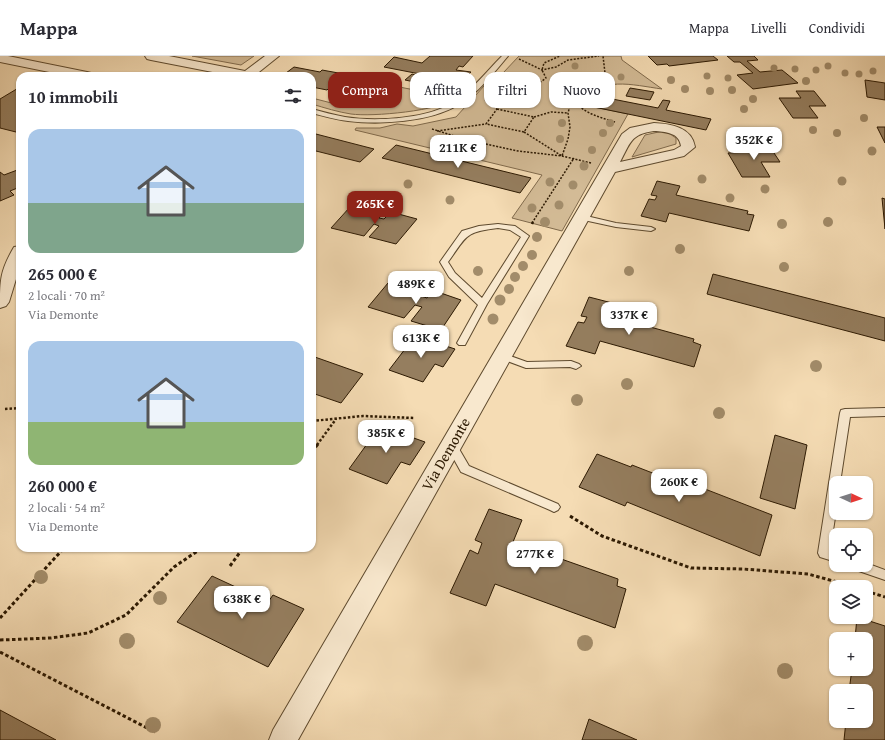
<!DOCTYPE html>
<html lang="it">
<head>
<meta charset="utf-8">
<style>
	:root { --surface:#fff; --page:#f2f2f3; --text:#2b2b33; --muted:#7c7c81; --line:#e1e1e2; --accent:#8f2418 }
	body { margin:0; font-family:"Gentium Book Plus",serif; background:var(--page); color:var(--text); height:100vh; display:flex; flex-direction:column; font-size:15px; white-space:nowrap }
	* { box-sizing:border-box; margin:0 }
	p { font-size:13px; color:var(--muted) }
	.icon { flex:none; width:22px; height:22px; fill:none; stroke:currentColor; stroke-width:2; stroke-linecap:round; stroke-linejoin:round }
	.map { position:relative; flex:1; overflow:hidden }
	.side { position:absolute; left:16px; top:16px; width:300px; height:480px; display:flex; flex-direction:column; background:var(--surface); border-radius:12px; box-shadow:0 1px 3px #0004 }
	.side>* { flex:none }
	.guide { position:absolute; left:328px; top:16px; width:380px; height:36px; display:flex; gap:8px }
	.needle { width:26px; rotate:93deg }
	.buttons { position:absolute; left:829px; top:420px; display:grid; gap:8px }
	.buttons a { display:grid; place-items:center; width:44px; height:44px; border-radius:8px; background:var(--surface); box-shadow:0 1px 3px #0004; font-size:20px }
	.price { position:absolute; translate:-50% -34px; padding:0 9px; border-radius:8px; background:#fff; color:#222; font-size:13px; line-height:26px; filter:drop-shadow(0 1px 2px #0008) }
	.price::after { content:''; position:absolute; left:50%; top:24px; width:12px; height:9px; margin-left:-6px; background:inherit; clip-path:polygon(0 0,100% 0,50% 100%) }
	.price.current { background:var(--accent); color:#fff }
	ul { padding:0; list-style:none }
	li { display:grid; align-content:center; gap:8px; height:212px; padding:0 12px }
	li span { display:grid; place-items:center; height:124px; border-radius:12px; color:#555 }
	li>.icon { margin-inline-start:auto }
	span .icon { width:72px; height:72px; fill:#fffc; stroke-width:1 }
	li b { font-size:17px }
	h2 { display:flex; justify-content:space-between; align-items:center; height:48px; padding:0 12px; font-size:17px }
	.pill { padding:0 14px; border-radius:12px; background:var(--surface); box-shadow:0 1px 3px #0004; font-size:14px; line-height:36px }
	.pill.current { background:var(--accent); color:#fff }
	header { display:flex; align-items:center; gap:24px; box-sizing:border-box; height:56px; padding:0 20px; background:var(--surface); border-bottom:1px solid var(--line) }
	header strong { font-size:19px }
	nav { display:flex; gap:22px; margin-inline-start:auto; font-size:14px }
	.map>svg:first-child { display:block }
</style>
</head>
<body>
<header>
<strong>Mappa</strong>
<nav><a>Mappa</a><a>Livelli</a><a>Condividi</a></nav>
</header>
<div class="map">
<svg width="885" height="684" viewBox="0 0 885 684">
	<rect width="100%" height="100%" fill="#f5dcb4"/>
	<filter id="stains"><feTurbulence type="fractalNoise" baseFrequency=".005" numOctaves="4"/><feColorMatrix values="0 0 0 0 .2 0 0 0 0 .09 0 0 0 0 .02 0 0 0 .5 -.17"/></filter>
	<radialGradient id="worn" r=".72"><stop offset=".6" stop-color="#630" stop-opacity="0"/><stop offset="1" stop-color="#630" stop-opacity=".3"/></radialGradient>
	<path fill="#d3bb96" stroke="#806a4c" d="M192,0H254L241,9Z
		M519,0H621L622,4L662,33C632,29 600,19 580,48L628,58L562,175L512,162L542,119L355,74L356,72H380L397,68L413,70L456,61L493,20L503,17Z
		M389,29L456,42C440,55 372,61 351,58C338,56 325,52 312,48V42L343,50Z
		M663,75L670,78L676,82V88L632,101L645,79Z"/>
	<path fill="#957e5f" stroke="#2c1902" d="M430,0H473L463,11L459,10L456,14L471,16L461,26L436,21L434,23L440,24L434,30L405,24L412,18L418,20L420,18L384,11L394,1L422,7Z
		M648,0H713L718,4L669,10L667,8L657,9Z
		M727,0H754L758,4L747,5L760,16L782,14L798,27L753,33L737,19L753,17L740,6H734Z
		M294,11L320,16L322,14L344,18L327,34L312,31V20H282Z
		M865,24L885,27V44L867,41Z
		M20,31V77L0,72V43Z
		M630,32L654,36L650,44L626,40Z
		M796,35H814L826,50H809L818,62H793L779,42H801Z
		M587,38L658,52L663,44L670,45L666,54L711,63L706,74L579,48Z
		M877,71H885V87Z
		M312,77L374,93L360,106L312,94Z
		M748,88H768L780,106H761L770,121H742L728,97L753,96Z
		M396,89L531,122L520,137L382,102Z
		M20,113V131L10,135L14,139L0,145V116L4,119Z
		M657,125L680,130L676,139L748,155L747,158L754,159L749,175L669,157L666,166L641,160L649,143L655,144L657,140L651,139Z
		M882,142L885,143V173Z
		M350,151L382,159L379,162L384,163L391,156L417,163L396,188L369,181L379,170L374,168L364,180L331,172Z
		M713,218L885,262V285L707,238Z
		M388,227L422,237L421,240L427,242L432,234L461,244L441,274L411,265L422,251L415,249L404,262L368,251Z
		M589,241L616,248L610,260L694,283L693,286L701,289L694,311L600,285L595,298L566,290L578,266L584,267L587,261L581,260Z
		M415,280L455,293L443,311L435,308L423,326L389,314Z
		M312,300L363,318L341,347L312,337Z
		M380,370L425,386L410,409L401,406L387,428L349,413Z
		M775,379L807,389L795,453L760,442Z
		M597,398L631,411L632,409L704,437L705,433L772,459L760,500L627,446L625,450L579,431Z
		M489,453L522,464L513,486L618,523L617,530L626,533L615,572L495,528L486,550L450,537L470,494L478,498L482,487L475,484Z
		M212,520L268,546L273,539L304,553L268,611L177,566Z
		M857,561L885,570V684H844L846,665H866V635H849L852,613H866V583H855Z
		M0,654L56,684H0Z
		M589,663L637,684H582Z"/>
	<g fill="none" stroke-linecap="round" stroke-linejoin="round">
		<g stroke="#5e4a2e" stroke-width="2">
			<path id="service" d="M502,0H508C494,17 477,38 458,49C430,66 380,69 348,65C336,64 324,60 312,57V53C323,56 334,59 345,61C376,66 429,63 456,45C473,33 487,15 502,0Z
				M579,159H582L616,167L651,171L655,173L651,175L616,171L579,163Z
				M498,168L515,170L529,180L487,248L465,289H459L457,287L478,249L449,221L440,206L462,175L479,170ZM498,172L510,174L521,181L482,242L455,217L448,206C467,180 464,176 498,172Z
				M502,297L527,306L571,305L579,308L581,310L576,313L570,311L526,312L499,302L497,300Z
				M885,352V360L850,361L840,427H836V455L830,494L836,496V506L820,501L818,497L840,357L841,354L845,353Z
				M451,385L455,386L469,410L558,448L560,451L558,454L554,456L550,454L461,416L446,389L447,386Z
				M866,507L885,514V524L853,513L851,509H866Z"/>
		</g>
		<g stroke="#5e4a2e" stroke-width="2">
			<path id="minor" d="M0,0H8L87,16L91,17L93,20H69L0,6Z
				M145,0H169L245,15L265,0H279L254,20H233L151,4L147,3Z
				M654,67C671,68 692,71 695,91L684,100L615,116L298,684H269L273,674L622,78L630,72ZM654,75C665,76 679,76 681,90L674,94L620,106C630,88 630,78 654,75Z
				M20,190V210L9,246L6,250L0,252C0,224 0,215 14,191Z"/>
		</g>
		<path stroke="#2c1902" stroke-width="1.5" stroke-dasharray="2 1.5" stroke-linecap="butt" d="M519,3L542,14L556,11L568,4L599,0
			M490,42C510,39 530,35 546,22L542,14L544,7L560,0
			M572,42C582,57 599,61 615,66
			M485,44L497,53
			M497,53L534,61L524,76L486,68Z
			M534,61L551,56L568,57
			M432,73L467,84L518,95L562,100L591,107
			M437,75L486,68
			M524,76L562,100L568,83L570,71L568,57L572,42L605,17L603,0
			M532,167L574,102"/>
		<path stroke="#2c1902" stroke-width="2.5" stroke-dasharray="2.5 2" stroke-linecap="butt" d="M532,168L533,166
			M5,353L20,352
			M312,365L363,360L414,362
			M317,389L336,363"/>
		<path stroke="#2c1902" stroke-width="3" stroke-dasharray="3.5 2.5" stroke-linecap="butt" d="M312,396L318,388
			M570,460L602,480L691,512L743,513L808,518L855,531
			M230,510L243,492
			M866,535L885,541
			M0,562L64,492
			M0,584L51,582L88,577L126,559L174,511L202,492
			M0,596L155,676"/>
		<use href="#service" fill="#f8e8ce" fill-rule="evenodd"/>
		<use href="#minor" fill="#f8e8ce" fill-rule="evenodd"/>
	</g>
	<g fill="#a28c6a">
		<circle cx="575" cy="10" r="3.5"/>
		<circle cx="828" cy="10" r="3.5"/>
		<circle cx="774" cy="12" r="3.5"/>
		<circle cx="795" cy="13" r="3.5"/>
		<circle cx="816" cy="14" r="3.5"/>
		<circle cx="873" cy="15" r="3.5"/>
		<circle cx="845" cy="17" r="3.5"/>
		<circle cx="859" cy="18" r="3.5"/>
		<circle cx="707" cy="20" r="3.5"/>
		<circle cx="621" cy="21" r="3.5"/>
		<circle cx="728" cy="22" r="3.5"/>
		<circle cx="671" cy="24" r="4"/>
		<circle cx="806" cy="25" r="4"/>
		<circle cx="501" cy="30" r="4"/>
		<circle cx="563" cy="32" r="4"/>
		<circle cx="685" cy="33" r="4"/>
		<circle cx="732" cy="34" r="4"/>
		<circle cx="710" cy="35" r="4"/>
		<circle cx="753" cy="43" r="4"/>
		<circle cx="744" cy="53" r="4"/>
		<circle cx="864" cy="62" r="4"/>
		<circle cx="562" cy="67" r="4"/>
		<circle cx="610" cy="67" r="4"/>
		<circle cx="813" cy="74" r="4"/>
		<circle cx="603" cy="77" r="4"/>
		<circle cx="837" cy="77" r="4"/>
		<circle cx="745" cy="78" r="4"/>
		<circle cx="560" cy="83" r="4"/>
		<circle cx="592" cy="94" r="4"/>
		<circle cx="872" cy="95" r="4.5"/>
		<circle cx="584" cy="110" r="4.5"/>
		<circle cx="702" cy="123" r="4.5"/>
		<circle cx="842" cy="125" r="4.5"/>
		<circle cx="550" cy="126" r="4.5"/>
		<circle cx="408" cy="128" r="4.5"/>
		<circle cx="573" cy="129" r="4.5"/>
		<circle cx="765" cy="133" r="4.5"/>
		<circle cx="730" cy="142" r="4.5"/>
		<circle cx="450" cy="144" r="4.5"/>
		<circle cx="559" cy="149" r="4.5"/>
		<circle cx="532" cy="152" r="4.5"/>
		<circle cx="545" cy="166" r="5"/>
		<circle cx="828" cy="166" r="5"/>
		<circle cx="782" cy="168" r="5"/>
		<circle cx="537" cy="181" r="5"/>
		<circle cx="680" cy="193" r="5"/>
		<circle cx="532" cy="199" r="5"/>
		<circle cx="523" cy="210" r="5"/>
		<circle cx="784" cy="211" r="5"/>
		<circle cx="478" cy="215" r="5"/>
		<circle cx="629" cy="215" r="5"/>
		<circle cx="515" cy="221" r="5"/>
		<circle cx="509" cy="233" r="5"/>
		<circle cx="500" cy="244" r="5.5"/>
		<circle cx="493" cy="263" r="5.5"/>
		<circle cx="816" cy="310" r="6"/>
		<circle cx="627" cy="328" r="6"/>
		<circle cx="577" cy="344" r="6"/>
		<circle cx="719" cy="357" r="6"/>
		<circle cx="41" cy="521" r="7"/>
		<circle cx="160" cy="542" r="7"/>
		<circle cx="127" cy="585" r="8"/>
		<circle cx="585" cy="587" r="8"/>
		<circle cx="785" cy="615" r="8"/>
		<circle cx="153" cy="669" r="8"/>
	</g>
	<g text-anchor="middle" stroke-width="3" stroke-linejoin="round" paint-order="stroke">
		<g font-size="15" fill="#2c1902" stroke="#f8e8ce">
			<text transform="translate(446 398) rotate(-60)" y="5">Via Demonte</text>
		</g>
	</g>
	<rect width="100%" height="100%" filter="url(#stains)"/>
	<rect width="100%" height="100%" fill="url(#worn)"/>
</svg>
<div class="buttons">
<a><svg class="needle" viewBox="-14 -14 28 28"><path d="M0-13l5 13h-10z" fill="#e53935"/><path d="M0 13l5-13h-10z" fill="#7c7c81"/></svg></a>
<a><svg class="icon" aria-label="locate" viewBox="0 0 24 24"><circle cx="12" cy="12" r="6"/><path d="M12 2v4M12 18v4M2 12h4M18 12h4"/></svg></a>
<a><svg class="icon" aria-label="layers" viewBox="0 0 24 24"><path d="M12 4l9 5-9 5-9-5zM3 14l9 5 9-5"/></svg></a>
<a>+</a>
<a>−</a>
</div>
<b class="price" style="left:754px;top:105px">352K €</b>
<b class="price" style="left:458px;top:113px">211K €</b>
<b class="price current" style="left:375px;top:169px">265K €</b>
<b class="price" style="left:416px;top:249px">489K €</b>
<b class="price" style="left:629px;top:280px">337K €</b>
<b class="price" style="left:421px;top:303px">613K €</b>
<b class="price" style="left:386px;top:398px">385K €</b>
<b class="price" style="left:679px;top:447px">260K €</b>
<b class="price" style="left:535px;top:519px">277K €</b>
<b class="price" style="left:242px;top:564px">638K €</b>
<div class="guide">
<a class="pill current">Compra</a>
<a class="pill">Affitta</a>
<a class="pill">Filtri</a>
<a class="pill">Nuovo</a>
</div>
<section class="side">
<h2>10 immobili<svg class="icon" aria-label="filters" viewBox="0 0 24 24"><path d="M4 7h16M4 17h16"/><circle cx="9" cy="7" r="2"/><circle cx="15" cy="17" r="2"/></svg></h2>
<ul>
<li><span style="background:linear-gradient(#a9c7e8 60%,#7fa58c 0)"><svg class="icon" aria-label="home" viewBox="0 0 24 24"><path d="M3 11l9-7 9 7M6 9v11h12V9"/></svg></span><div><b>265 000 €</b><p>2 locali · 70 m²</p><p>Via Demonte</p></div></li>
<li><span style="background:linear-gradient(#a9c7e8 65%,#8fb573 0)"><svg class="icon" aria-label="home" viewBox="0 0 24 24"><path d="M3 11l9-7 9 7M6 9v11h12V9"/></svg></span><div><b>260 000 €</b><p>2 locali · 54 m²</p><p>Via Demonte</p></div></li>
</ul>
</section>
</div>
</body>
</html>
